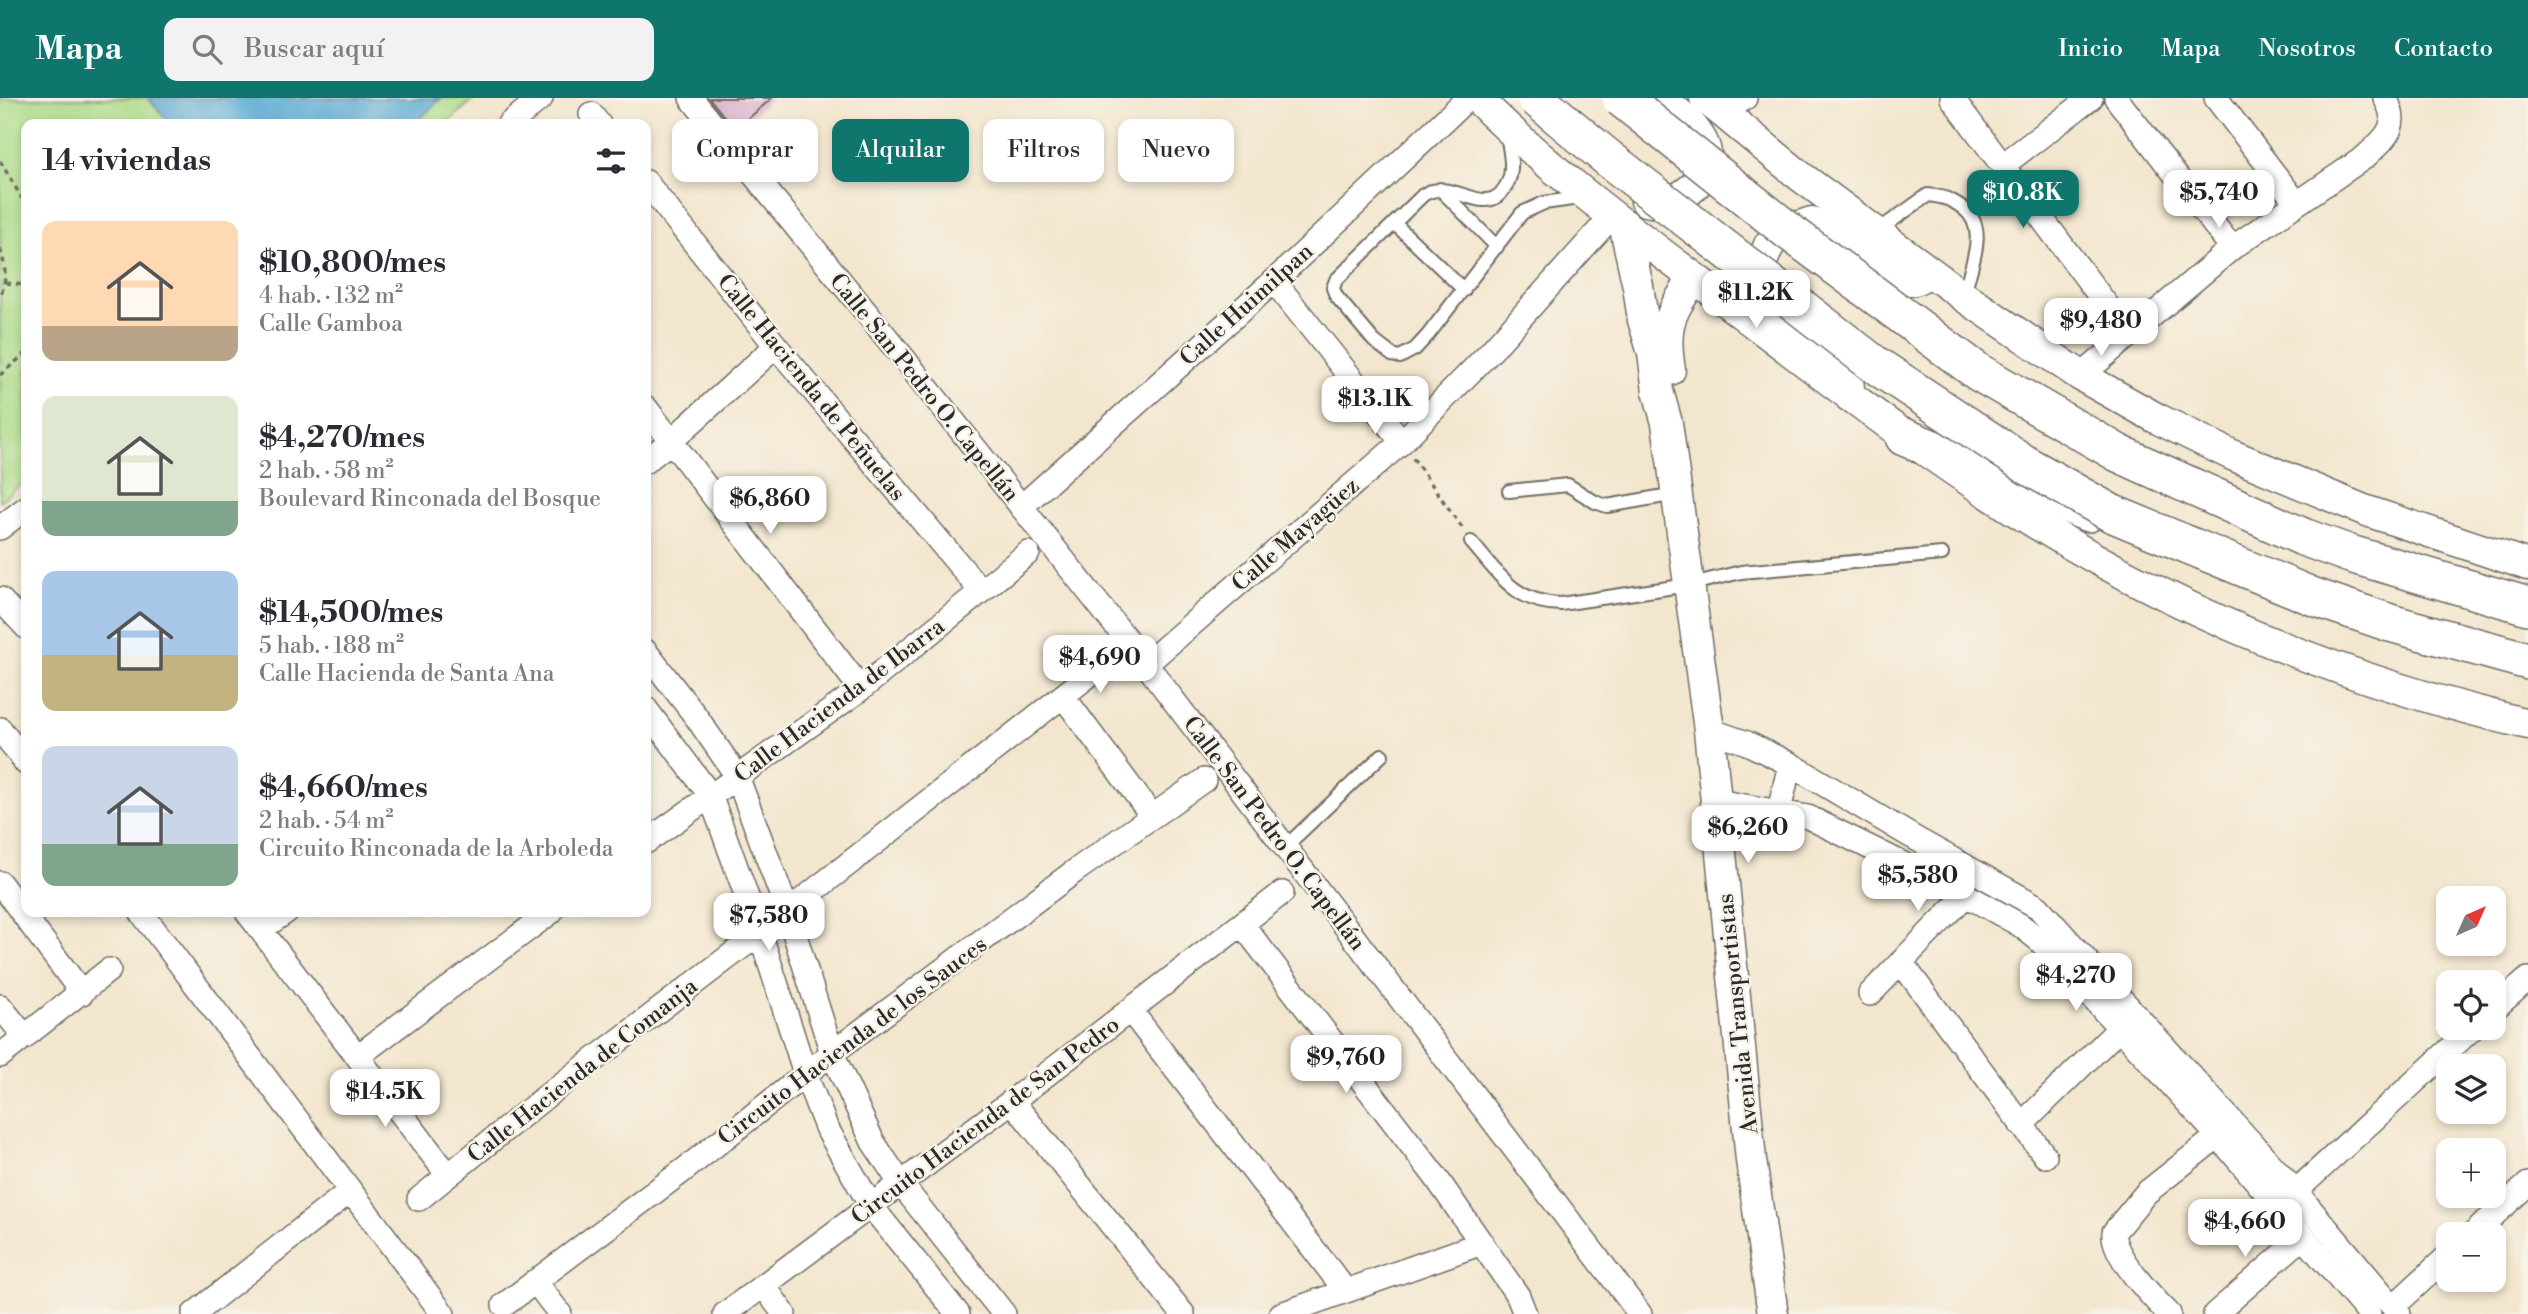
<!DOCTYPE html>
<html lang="es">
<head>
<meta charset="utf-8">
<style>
	:root { --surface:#fff; --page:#f2f2f3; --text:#2b2b33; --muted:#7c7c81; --accent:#0f766e }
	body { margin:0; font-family:"Libre Bodoni",serif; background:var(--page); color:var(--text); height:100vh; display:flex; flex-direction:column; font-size:26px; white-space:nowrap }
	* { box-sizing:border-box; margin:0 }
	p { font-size:23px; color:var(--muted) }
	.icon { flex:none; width:38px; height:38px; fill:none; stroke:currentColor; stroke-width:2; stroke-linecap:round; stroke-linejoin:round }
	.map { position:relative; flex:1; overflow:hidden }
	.drawer { position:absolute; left:21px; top:21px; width:630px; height:798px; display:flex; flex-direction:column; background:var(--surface); border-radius:14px; box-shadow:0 4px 10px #0003 }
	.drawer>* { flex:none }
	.banner { position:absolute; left:672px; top:21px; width:665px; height:63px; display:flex; gap:14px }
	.needle { width:46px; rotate:45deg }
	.tools { position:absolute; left:2436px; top:788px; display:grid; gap:14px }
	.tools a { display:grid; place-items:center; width:70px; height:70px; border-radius:14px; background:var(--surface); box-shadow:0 4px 10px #0003; font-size:35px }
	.price { position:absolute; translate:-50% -60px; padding:0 16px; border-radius:14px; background:#fff; color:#222; font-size:23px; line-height:46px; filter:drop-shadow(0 2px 4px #0008) }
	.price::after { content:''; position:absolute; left:50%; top:42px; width:21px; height:16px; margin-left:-10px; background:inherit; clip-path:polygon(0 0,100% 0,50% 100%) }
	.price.on { background:var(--accent); color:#fff }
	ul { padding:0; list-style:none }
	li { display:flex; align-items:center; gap:21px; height:175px; padding:0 21px }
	li span { display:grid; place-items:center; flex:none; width:196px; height:140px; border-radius:14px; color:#555 }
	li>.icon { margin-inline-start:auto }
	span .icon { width:84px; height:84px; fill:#fffc; stroke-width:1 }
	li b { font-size:30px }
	h2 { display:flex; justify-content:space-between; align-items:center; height:84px; padding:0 21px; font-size:30px }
	.tag { padding:0 24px; border-radius:14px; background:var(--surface); box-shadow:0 4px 10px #0003; font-size:24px; line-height:63px }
	.tag.on { background:var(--accent); color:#fff }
	header { display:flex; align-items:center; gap:42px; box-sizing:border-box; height:98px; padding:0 35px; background:var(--accent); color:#fff }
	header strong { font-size:33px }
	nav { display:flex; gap:38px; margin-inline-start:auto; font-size:24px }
	.search { width:490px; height:63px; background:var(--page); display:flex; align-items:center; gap:18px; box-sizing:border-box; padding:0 24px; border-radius:14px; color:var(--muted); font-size:26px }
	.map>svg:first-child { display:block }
</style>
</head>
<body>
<header>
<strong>Mapa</strong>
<div class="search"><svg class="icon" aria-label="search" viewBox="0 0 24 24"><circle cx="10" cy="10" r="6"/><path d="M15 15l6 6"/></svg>Buscar aquí</div>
<nav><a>Inicio</a><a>Mapa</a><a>Nosotros</a><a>Contacto</a></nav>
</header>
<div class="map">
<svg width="2528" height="1216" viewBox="0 0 2528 1216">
	<rect width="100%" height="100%" fill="#f7f3e8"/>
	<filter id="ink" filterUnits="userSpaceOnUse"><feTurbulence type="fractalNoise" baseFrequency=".0143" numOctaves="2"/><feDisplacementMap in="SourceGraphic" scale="14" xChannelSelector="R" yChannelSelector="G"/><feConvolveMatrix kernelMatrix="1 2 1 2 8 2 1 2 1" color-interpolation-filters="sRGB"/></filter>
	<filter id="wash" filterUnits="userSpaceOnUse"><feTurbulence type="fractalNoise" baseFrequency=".00686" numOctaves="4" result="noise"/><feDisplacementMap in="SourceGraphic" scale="28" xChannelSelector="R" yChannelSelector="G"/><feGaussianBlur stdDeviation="1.57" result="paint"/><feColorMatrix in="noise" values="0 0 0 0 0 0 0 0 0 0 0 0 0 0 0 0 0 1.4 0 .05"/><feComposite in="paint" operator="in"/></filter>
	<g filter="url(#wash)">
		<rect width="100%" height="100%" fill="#f3e6ce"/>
		<path fill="#abdb89" stroke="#6b835a" stroke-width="2" d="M0,0H475L446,26H26V382L0,403Z"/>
		<path fill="#58a9d3" stroke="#426a7f" stroke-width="2" d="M148,0H441L415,26H170Z"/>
		<g id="blocks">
			<path fill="#d9b0cb" d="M709,0H772L735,32Z"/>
		</g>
	</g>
	<g filter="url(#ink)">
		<use href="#blocks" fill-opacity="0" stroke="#716c64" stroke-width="2"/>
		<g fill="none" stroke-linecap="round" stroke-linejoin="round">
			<g stroke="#716c64" stroke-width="16">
				<path id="service" d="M1507,36C1510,57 1517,77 1501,95C1481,117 1450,79 1423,97L1336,182L1333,190L1336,198L1374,243L1392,257L1400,259L1415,251L1428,237L1522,115L1544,105L1586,99
					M1440,91L1497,149
					M1394,125L1464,192
					M1876,134L1928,97C1944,99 1951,101 1963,110C1990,130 1970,169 1964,196
					M1509,393L1568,387L1595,404L1607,408L1676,396
					M1471,444C1499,476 1515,505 1561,506L1688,487L1741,474L1942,456
					M1285,749L1382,657"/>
			</g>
			<g stroke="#716c64" stroke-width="26">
				<path id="minor" d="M691,0L905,262L1146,566L1640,1216
					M1952,0L2129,237
					M2116,0L2232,150
					M2216,0L2296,104
					M1724,15L1745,0
					M591,16L599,26
					M509,26L541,0
					M2003,67L2091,0
					M646,84L776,248L981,493
					M1274,183L1402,344
					M2081,278L2232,150L2365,59C2385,40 2402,29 2385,0
					M646,310L861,591
					M646,363L671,343L776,248
					M1021,409L1274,183L1468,0
					M0,430L26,410
					M0,501L26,529
					M646,554L697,620L737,678L787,812L832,955L873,1044L901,1086L1004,1216
					M1146,566L1402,344L1491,253L1612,118
					M1063,598L1152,718
					M646,611L710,697L760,835L805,975L826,1029L871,1108L958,1216
					M0,631L26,665
					M1709,632L1747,645L1790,666L1911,738L2038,809L2296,1094L2399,1216
					M1716,703L1808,719L1966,797L2020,827L2039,842L2066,871L2218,1038L2369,1216
					M1779,713L1790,666
					M646,744L861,591L1028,455
					M0,785L82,895
					M141,814L443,1216
					M247,814L448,1077
					M1242,826L1435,1078L1518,1198L1525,1216
					M261,831L286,814
					M1901,864L2045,1058
					M1870,896L1966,797
					M0,908L25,939
					M2494,911L2528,881
					M1130,912L1345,1192
					M0,958L109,872
					M358,958L551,814
					M1012,1003L1183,1216
					M2021,1027L2129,921
					M419,1101L549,996L760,835L1110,561
					M2284,1104L2474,929
					M2473,1136L2528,1086
					M535,1183L560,1216
					M764,1188L784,1216
					M504,1207L684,1072L832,955L1075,773L1204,682
					M2393,1209L2448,1158
					M194,1216L350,1093
					M725,1216L1012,1003L1282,795
					M1281,1216L1482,1145
					M2169,1216C2153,1200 2111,1156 2114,1134L2146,1095L2218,1038
					M2215,1216L2303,1139"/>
			</g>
			<g stroke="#716c64" stroke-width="33">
				<path id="tertiary" d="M1477,0C1556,80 1653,148 1742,216C1838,289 1932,362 2035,425C2187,519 2355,585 2528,626
					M1705,0L1800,78L1876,134L1963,198L2081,278L2156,320L2232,357L2364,412L2528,467
					M1646,103C1679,112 1720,77 1702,43C1692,24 1676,13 1660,0
					M1624,126L1638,188L1643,222L1653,255L1658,293L1667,325L1709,632L1751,1062L1773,1216
					M1670,272C1663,229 1669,214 1695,180
					M1850,299L1848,282L1840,266L1775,215L1763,189L1761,166L1770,145L1794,130L1812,124L1829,131L1897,182H1915L1930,174"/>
			</g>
			<g stroke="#716c64" stroke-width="40">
				<path id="primary" d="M1904,339L2088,415
					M2111,415L2314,499L2390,525L2528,563
					M2303,439L2350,456L2528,508"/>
			</g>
			<path stroke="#716c64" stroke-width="3.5" stroke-dasharray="5 5" stroke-linecap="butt" d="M0,63L26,107
				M0,151C6,169 7,182 0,199
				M6,185L26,187
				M0,277L26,255
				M1413,360L1463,431"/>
			<use href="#service" stroke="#fff" stroke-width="12"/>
			<use href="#minor" stroke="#fff" stroke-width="23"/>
			<use href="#tertiary" stroke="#fff" stroke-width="30"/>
			<use href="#primary" stroke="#fff" stroke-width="37"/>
			<g stroke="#716c64" stroke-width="40" stroke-linecap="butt">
				<path id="primary-bridge" d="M1536,0L1609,61L1874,266L2028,368L2111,415
					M1621,0L1791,135L1978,274L2118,355L2303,439"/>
			</g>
			<use href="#primary-bridge" stroke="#fff" stroke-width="37"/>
		</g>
	</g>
	<g text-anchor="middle" stroke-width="5" stroke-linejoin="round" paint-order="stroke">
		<g font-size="23" fill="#2b2b2b" stroke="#f7f3e8">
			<text transform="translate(1246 206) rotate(-42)" y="8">Calle Huimilpan</text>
			<text transform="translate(812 289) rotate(51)" y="8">Calle Hacienda de Peñuelas</text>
			<text transform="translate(925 289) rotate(51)" y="8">Calle San Pedro O. Capellán</text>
			<text transform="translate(1295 436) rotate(-41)" y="8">Calle Mayagüez</text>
			<text transform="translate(839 602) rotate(-37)" y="8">Calle Hacienda de Ibarra</text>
			<text transform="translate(1275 735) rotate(53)" y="8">Calle San Pedro O. Capellán</text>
			<text transform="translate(1737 916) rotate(-96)" y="8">Avenida Transportistas</text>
			<text transform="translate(852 942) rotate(-37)" y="8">Circuito Hacienda de los Sauces</text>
			<text transform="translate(582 972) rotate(-38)" y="8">Calle Hacienda de Comanja</text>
			<text transform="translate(985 1022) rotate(-37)" y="8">Circuito Hacienda de San Pedro</text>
		</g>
	</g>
</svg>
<div class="tools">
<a><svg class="needle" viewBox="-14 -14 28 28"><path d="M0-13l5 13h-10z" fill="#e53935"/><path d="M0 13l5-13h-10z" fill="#7c7c81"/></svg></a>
<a><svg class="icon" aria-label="locate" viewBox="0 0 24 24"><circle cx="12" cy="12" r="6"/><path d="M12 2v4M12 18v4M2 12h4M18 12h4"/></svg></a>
<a><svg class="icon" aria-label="layers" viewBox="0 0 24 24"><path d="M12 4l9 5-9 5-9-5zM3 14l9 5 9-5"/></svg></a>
<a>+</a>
<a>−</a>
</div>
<b class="price on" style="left:2023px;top:132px">$10.8K</b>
<b class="price" style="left:2219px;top:132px">$5,740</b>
<b class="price" style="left:1756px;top:232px">$11.2K</b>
<b class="price" style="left:2101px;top:260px">$9,480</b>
<b class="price" style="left:1375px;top:338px">$13.1K</b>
<b class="price" style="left:770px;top:438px">$6,860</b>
<b class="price" style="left:1100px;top:597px">$4,690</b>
<b class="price" style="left:1748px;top:767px">$6,260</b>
<b class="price" style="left:1918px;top:815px">$5,580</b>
<b class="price" style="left:769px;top:855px">$7,580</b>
<b class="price" style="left:2076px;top:915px">$4,270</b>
<b class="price" style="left:1346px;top:997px">$9,760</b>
<b class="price" style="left:385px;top:1031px">$14.5K</b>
<b class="price" style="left:2245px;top:1161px">$4,660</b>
<div class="banner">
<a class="tag">Comprar</a>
<a class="tag on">Alquilar</a>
<a class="tag">Filtros</a>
<a class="tag">Nuevo</a>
</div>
<section class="drawer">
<h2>14 viviendas<svg class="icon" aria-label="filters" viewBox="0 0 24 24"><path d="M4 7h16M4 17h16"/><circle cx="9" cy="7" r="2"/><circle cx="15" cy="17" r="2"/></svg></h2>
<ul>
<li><span style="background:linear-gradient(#ffd9b3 75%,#b9a48a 0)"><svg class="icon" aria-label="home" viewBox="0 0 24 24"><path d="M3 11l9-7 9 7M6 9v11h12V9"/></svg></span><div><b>$10,800/mes</b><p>4 hab. · 132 m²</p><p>Calle Gamboa</p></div></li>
<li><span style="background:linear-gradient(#dfe7d0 75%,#7fa58c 0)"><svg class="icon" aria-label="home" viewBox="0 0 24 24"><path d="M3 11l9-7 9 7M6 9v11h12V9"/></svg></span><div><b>$4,270/mes</b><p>2 hab. · 58 m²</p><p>Boulevard Rinconada del Bosque</p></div></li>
<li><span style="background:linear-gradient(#a9c7e8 60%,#c2b280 0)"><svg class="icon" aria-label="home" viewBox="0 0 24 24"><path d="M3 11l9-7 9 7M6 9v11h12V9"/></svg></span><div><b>$14,500/mes</b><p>5 hab. · 188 m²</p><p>Calle Hacienda de Santa Ana</p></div></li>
<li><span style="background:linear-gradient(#c9d6e8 70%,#7fa58c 0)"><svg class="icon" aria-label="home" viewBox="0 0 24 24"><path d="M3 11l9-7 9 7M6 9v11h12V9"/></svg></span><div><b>$4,660/mes</b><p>2 hab. · 54 m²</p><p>Circuito Rinconada de la Arboleda</p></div></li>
</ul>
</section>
</div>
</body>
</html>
